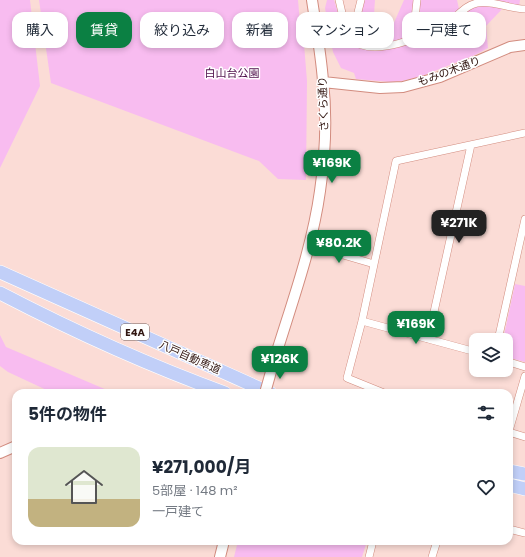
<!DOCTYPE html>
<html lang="ja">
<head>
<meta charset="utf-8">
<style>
	:root { --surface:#fff; --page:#f2f2f3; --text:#1f2937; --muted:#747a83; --line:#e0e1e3; --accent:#0b8043 }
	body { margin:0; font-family:Poppins,"Noto Sans JP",sans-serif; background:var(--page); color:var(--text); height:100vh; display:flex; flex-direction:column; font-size:15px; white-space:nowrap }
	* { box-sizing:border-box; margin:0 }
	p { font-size:13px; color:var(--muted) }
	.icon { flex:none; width:22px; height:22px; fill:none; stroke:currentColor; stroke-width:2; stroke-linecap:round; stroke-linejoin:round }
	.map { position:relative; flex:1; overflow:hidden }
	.details { position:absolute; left:12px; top:389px; width:501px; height:156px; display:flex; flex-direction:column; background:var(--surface); border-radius:12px; box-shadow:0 2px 6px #0003 }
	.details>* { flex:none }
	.banner { position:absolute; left:12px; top:12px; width:501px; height:36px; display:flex; gap:8px }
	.tools { position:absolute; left:469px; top:333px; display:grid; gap:8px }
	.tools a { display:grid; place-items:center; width:44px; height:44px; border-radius:8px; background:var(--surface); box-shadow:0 2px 6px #0003; font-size:20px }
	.price { position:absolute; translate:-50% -34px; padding:0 9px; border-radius:8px; background:var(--accent); color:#fff; font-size:13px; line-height:26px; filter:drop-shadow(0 1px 2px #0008) }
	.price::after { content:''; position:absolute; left:50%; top:24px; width:12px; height:9px; margin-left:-6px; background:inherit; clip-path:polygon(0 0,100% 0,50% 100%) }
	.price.selected { background:#222; color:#fff }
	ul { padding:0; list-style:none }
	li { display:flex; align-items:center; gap:12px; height:100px; padding:0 16px }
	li+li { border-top:1px solid var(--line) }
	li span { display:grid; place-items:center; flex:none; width:112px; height:80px; border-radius:12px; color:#555 }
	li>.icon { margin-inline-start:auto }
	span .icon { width:48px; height:48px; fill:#fffc; stroke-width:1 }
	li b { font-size:17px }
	h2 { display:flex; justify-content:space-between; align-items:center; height:48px; padding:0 16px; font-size:17px }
	.chip { padding:0 14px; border-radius:12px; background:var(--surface); box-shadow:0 2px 6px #0003; font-size:14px; line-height:36px }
	.chip.selected { background:var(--accent); color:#fff }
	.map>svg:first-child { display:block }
</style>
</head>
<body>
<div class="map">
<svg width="525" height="557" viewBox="0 0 525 557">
	<rect width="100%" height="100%" fill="#fbdcd6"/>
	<path fill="#f8bcf0" d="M0,0H30L40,86L0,168Z
		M39,0H298L301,35L304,44L307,81L306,180L278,179L259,161L51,83Z
		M327,0H334L345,35L349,42L355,35L364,0H375C374,16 372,20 386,30L393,25L404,0H457L459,9L470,8L473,0H520L519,6L506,5L486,26L488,48L475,55L422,76L402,81L390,82L356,79L354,73L341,68L333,52L325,8Z
		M515,284L525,286V362L506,357V340H503Z
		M0,335L6,347L114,393H53L8,372L0,366Z
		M238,541H367L362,557H234Z"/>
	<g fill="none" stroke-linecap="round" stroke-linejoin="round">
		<g stroke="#d28c7f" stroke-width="8">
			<path id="street" d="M339,0C341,8 346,33 350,38C371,60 425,36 447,23C458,17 463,6 477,3C493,0 509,9 525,9
				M349,37L355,24L361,0
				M415,38L414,28L417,0
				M309,245L374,264
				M362,321L476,352
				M428,339L471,145
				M498,340L525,219
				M506,361L525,367
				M384,393L347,378L362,321L396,161L525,133
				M509,431L525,376
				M509,432L525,437
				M509,529L525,533
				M369,557L373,541
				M432,557L437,541"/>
		</g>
		<g stroke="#d28c7f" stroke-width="12">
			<path id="secondary" d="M323,82L380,88L403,87L440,77L510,47L525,45
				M274,361C291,305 312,249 320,191C325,157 327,116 323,81C321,54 316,27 312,0
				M0,453L16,446
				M220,557L224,541"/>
		</g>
		<g stroke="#fff" stroke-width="14">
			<path id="highway" d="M0,272L270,393
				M0,293C73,331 148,365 225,393
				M509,471L525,474
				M509,485L525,489"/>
		</g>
		<use href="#street" stroke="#fff" stroke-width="7"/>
		<use href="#secondary" stroke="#fff" stroke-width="10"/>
		<use href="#highway" stroke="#c1cff8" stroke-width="13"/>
		<g stroke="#d28c7f" stroke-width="12" stroke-linecap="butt">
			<path id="secondary-bridge" d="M265,393L274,361"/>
		</g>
		<use href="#secondary-bridge" stroke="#fff" stroke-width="10"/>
	</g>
	<g text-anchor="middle" stroke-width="3" stroke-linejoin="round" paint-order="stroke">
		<rect fill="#fff" stroke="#705d59" stroke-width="1" x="121" y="324" width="28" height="16" rx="3"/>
		<g font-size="10" font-weight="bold" fill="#321712">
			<text x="135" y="336">E4A</text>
		</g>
		<g font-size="11" fill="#321712" stroke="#fff">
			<text transform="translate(449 71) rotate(-20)" y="4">もみの木通り</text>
			<text transform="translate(323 104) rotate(-92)" y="4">さくら通り</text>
			<text transform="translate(190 357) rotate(24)" y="4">八戸自動車道</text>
		</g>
		<g font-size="11" fill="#4e0d4a" stroke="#fff">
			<text x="232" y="77">白山台公園</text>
		</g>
	</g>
</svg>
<div class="tools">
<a><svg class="icon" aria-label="layers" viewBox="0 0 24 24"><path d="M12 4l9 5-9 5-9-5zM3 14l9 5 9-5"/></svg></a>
</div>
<b class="price" style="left:332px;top:184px">¥169K</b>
<b class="price selected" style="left:459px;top:244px">¥271K</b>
<b class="price" style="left:339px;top:264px">¥80.2K</b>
<b class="price" style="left:416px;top:345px">¥169K</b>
<b class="price" style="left:280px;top:380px">¥126K</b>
<div class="banner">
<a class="chip">購入</a>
<a class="chip selected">賃貸</a>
<a class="chip">絞り込み</a>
<a class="chip">新着</a>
<a class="chip">マンション</a>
<a class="chip">一戸建て</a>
</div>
<section class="details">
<h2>5件の物件<svg class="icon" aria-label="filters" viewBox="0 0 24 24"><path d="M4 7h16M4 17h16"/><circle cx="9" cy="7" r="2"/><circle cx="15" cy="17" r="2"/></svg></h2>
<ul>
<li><span style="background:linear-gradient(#dfe7d0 65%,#c2b280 0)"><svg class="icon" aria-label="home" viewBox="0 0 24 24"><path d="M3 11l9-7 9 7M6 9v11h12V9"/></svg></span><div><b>¥271,000/月</b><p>5部屋 · 148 m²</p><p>一戸建て</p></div><svg class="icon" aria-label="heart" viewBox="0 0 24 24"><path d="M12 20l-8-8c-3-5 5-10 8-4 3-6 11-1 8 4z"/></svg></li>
</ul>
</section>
</div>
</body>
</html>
